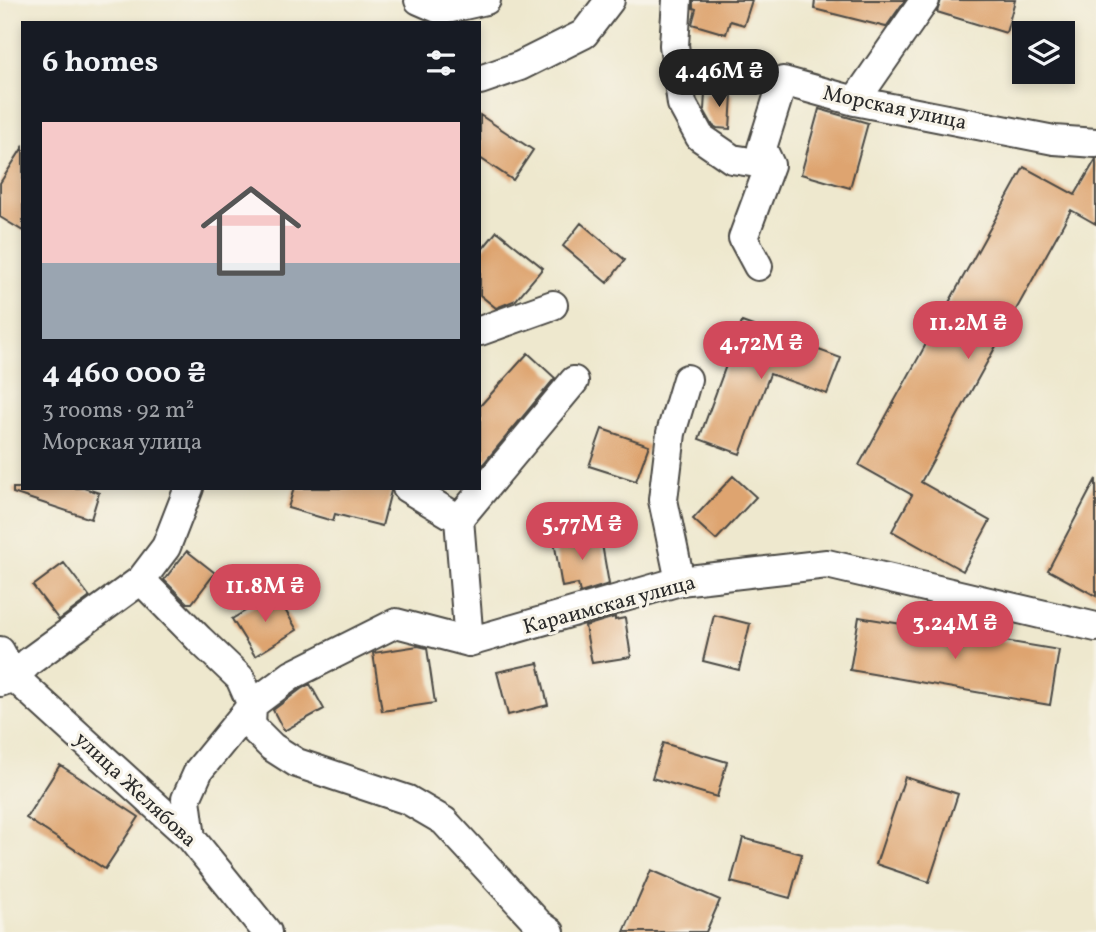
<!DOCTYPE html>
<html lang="en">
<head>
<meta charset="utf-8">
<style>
	:root { --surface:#171b24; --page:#242831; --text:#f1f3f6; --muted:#9ea1a6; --line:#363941; --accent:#d1495b }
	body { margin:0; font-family:Vollkorn,serif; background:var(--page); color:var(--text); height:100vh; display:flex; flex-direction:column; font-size:26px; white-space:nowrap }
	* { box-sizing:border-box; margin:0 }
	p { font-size:23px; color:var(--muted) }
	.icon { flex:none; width:38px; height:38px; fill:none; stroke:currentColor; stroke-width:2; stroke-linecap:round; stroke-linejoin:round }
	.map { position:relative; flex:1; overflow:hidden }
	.side { position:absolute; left:21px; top:21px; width:460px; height:469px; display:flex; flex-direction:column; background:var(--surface); border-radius:0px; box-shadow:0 4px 10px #0003 }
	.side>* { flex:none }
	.controls { position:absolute; left:1012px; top:21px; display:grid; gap:14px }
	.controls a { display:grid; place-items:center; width:63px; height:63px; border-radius:0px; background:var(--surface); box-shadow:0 4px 10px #0003; font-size:35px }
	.price { position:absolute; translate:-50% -60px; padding:0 16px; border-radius:24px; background:var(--accent); color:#fff; font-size:23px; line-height:46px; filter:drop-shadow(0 2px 4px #0008) }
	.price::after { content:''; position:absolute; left:50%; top:42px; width:21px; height:16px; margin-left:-10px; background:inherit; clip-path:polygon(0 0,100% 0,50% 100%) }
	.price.active { background:#222; color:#fff }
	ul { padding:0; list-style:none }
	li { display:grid; align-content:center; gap:14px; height:371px; padding:0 21px }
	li+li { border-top:2px solid var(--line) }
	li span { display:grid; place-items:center; height:217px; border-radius:0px; color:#555 }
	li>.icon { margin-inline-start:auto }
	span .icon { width:126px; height:126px; fill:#fffc; stroke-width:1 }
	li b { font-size:30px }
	h2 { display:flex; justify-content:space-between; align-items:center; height:84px; padding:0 21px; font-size:30px }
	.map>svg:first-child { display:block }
</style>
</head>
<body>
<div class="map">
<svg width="1096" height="932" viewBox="0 0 1096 932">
	<rect width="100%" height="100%" fill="#f7f3e8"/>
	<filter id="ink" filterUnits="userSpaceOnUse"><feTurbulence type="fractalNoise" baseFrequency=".0143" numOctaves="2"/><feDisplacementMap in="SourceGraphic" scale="14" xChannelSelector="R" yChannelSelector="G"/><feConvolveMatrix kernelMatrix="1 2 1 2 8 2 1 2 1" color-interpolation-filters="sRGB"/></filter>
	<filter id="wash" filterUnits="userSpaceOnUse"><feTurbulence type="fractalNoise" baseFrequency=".00686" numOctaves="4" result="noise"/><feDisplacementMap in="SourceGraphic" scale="28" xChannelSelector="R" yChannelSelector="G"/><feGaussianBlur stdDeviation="1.57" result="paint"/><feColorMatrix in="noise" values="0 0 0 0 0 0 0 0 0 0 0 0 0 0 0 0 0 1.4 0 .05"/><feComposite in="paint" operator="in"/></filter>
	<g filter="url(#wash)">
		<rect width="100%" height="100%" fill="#eee8ce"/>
		<g id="blocks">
			<path fill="#dea470" d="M693,0H752L744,25L730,21L726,34L692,24L696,9L693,8Z
				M815,0H905L886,27L814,9Z
				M941,0H1015L1006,33L937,12Z
				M705,93L732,94L730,129L717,128L713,126L704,110Z
				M819,109L868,123L850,188L801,174Z
				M480,115L533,150L513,180L480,158Z
				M23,147V231L0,217V183Z
				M1096,159V224L1071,210L921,482L990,521L963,571L892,531L912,495L859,465L1024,167L1075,195Z
				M581,223L625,260L607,283L563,246Z
				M497,231L543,268L516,300L496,308L480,295V252Z
				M742,322L841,358L827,394L770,374L740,454L699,439Z
				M528,353L555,378L480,468V406Z
				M602,429L649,445L636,481L589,466Z
				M733,476L756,497L716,540L693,519Z
				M1096,479V596L1048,570Z
				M13,488H84L99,493L91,519L13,493Z
				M294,488H390L391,491L382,526L335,514L333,521L288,508Z
				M600,533L609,584L580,593L578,584L562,587L554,541Z
				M187,551L215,573L192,603H187L164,580Z
				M64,563L90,597L59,620L33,586Z
				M275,593L297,630L255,656L232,619Z
				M714,615L750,624L739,670L703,661Z
				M615,617V620L625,618L631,657L592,663L585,626Z
				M859,617L1059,650L1050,705L850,670Z
				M418,646L427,648L435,703L382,711L373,653Z
				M538,663L548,705L508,715L497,672Z
				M310,684L324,709L284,731L273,710L301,689Z
				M663,743L727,762L717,797L652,778Z
				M60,765L139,817L105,869L26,818Z
				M905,777L958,794L929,882L876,864Z
				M743,838L802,854L790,898L731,882Z
				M651,870L720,900L706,932H624Z"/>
		</g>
	</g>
	<g filter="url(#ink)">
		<use href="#blocks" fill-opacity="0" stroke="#484743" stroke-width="2"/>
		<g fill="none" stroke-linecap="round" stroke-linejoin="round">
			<g stroke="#484743" stroke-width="32">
				<path id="street" d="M419,0L442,10L486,0
					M677,0L674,45L682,104L700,137L732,159L770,165L743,238L758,266
					M480,80L520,66L584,34L610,0
					M855,101L925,0
					M770,165L762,148L783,81L855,101L1054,140L1096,143
					M480,331L553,305
					M189,488L166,547L141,580L199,639L240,678L252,705L251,726L272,747L297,763L408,800L444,821L539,924L550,932
					M407,488L459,519
					M680,581L663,500L671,433L687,379
					M469,642L459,519L574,381
					M0,651L14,677L191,838L267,932
					M0,682L14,677L30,661L141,580
					M191,838L186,799L199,770L252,705L292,675L396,623L469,642L680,581L827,564L1096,627"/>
			</g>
			<use href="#street" stroke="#fff" stroke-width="28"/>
		</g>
	</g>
	<g text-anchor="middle" stroke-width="6" stroke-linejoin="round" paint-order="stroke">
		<g font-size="21" fill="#2b2b2b" stroke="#f7f3e8">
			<text transform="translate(895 107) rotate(12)" y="7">Морская улица</text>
			<text transform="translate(609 604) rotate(-15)" y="7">Караимская улица</text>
			<text transform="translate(136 789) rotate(43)" y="7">улица Желябова</text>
		</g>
	</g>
</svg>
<div class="controls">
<a><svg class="icon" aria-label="layers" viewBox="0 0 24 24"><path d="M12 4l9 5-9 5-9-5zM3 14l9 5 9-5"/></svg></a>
</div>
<b class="price active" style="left:719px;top:109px">4.46M ₴</b>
<b class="price" style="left:968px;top:361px">11.2M ₴</b>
<b class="price" style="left:761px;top:381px">4.72M ₴</b>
<b class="price" style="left:582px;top:562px">5.77M ₴</b>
<b class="price" style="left:265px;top:624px">11.8M ₴</b>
<b class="price" style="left:955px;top:661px">3.24M ₴</b>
<section class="side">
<h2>6 homes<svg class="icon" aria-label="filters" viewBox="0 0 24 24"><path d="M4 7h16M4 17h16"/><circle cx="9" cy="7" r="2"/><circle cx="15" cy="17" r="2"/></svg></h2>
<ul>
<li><span style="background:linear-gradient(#f6c9c9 65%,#9aa5b1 0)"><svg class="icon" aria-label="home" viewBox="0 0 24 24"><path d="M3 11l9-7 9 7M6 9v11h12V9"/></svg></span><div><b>4 460 000 ₴</b><p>3 rooms · 92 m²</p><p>Морская улица</p></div></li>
</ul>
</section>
</div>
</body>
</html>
